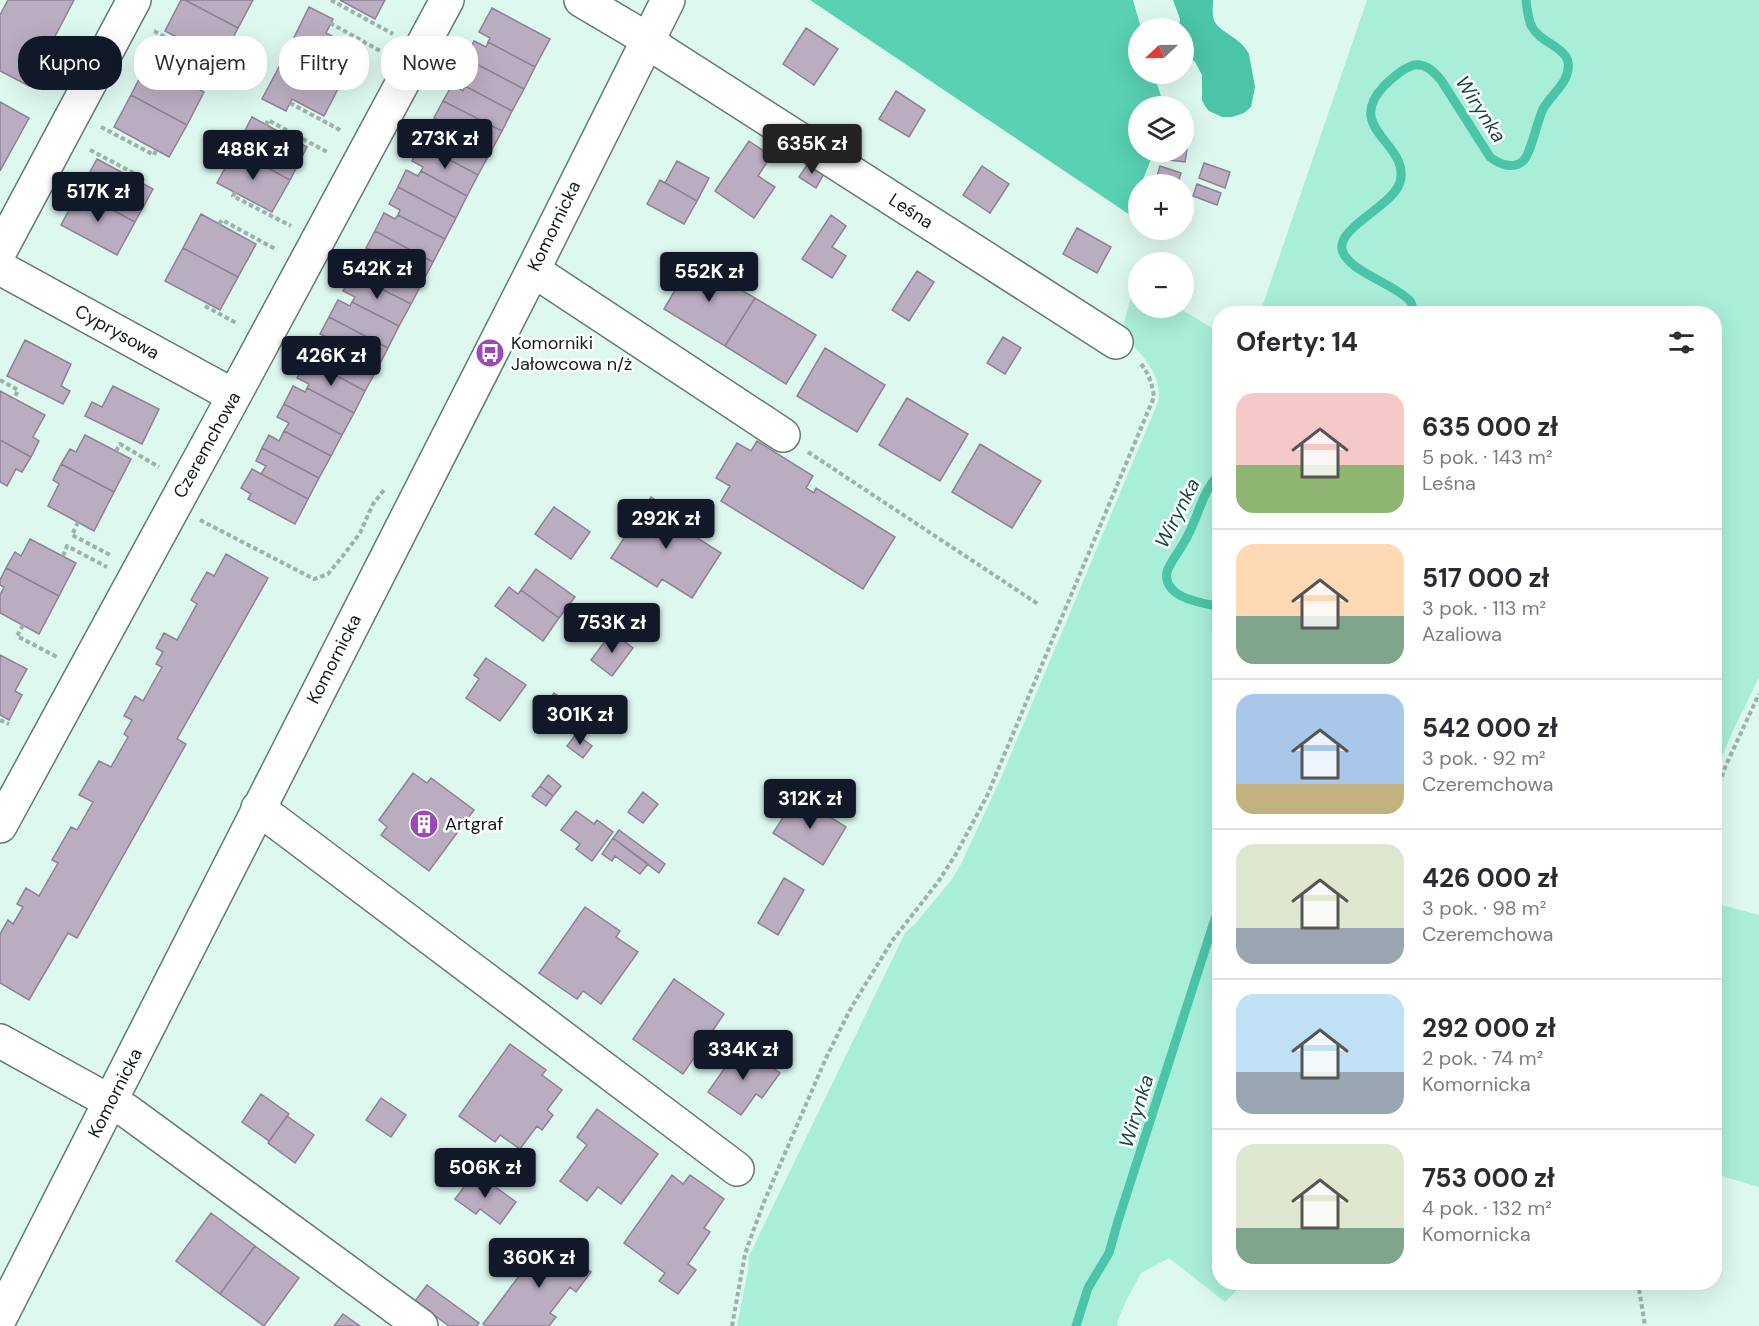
<!DOCTYPE html>
<html lang="pl">
<head>
<meta charset="utf-8">
<style>
	:root { --surface:#fff; --page:#f7f7f7; --text:#2b2b33; --muted:#7c7c81; --line:#e1e1e2; --accent:#111827 }
	body { margin:0; font-family:"DM Sans",sans-serif; background:var(--page); color:var(--text); height:100vh; display:flex; flex-direction:column; font-size:22px; white-space:nowrap }
	* { box-sizing:border-box; margin:0 }
	p { font-size:20px; color:var(--muted) }
	.icon { flex:none; width:33px; height:33px; fill:none; stroke:currentColor; stroke-width:2; stroke-linecap:round; stroke-linejoin:round }
	.map { position:relative; flex:1; overflow:hidden }
	.panel { position:absolute; left:1212px; top:306px; width:510px; height:984px; display:flex; flex-direction:column; background:var(--surface); border-radius:24px; box-shadow:0 6px 24px #0002 }
	.panel>* { flex:none }
	.banner { position:absolute; left:18px; top:36px; width:570px; height:54px; display:flex; gap:12px }
	.needle { width:39px; rotate:248deg }
	.controls { position:absolute; left:1128px; top:18px; display:grid; gap:12px }
	.controls a { display:grid; place-items:center; width:66px; height:66px; border-radius:50%; background:var(--surface); box-shadow:0 6px 24px #0002; font-size:30px }
	.price { position:absolute; translate:-50% -51px; padding:0 14px; border-radius:6px; background:var(--accent); color:#fff; font-size:20px; line-height:39px; filter:drop-shadow(0 2px 3px #0008) }
	.price::after { content:''; position:absolute; left:50%; top:36px; width:18px; height:14px; margin-left:-9px; background:inherit; clip-path:polygon(0 0,100% 0,50% 100%) }
	.price.current { background:#222; color:#fff }
	ul { padding:0; list-style:none }
	li { display:flex; align-items:center; gap:18px; height:150px; padding:0 24px }
	li+li { border-top:2px solid var(--line) }
	li span { display:grid; place-items:center; flex:none; width:168px; height:120px; border-radius:18px; color:#555 }
	li>.icon { margin-inline-start:auto }
	span .icon { width:72px; height:72px; fill:#fffc; stroke-width:1 }
	li b { font-size:26px }
	h2 { display:flex; justify-content:space-between; align-items:center; height:72px; padding:0 24px; font-size:26px }
	.tag { padding:0 21px; border-radius:24px; background:var(--surface); box-shadow:0 6px 24px #0002; font-size:21px; line-height:54px }
	.tag.current { background:var(--accent); color:#fff }
	.map>svg:first-child { display:block }
</style>
</head>
<body>
<div class="map">
<svg width="1759" height="1326" viewBox="0 0 1759 1326">
	<rect width="100%" height="100%" fill="#ddf8ef"/>
	<path fill="#a9eed9" d="M1367,0H1759V677L1730,737L1715,776L1714,314L1260,313Z
		M1138,271V308H1179L1219,332L1220,1282L1244,1283L1225,1302L1169,1258L1141,1273L1126,1301L1117,1322L1118,1326H737L748,1270L749,1256L905,933L916,923L952,879L961,864L1001,778L1158,402C1164,375 1139,351 1121,334Z
		M1714,903L1759,915V1187L1715,1174Z"/>
	<path fill="#59d1b3" d="M810,0H1133L1141,28H1138V74H1154L1164,106H1138V152H1154L1141,184H1138V192L1130,215Z"/>
	<path fill="#4bc4a7" d="M1173,0H1213C1213,6 1212,14 1214,20C1218,32 1241,37 1249,54L1255,87L1251,107L1244,113L1232,117H1222L1209,111L1205,106L1202,100V75L1195,62L1184,51V28H1179L1180,19Z"/>
	<g fill="none" stroke-linecap="round" stroke-linejoin="round">
		<path stroke="#4bc4a7" stroke-width="9" d="M1414,314C1413,309 1413,305 1410,301C1397,285 1345,270 1342,249C1338,227 1394,205 1400,182C1411,144 1343,129 1384,86C1391,79 1404,68 1414,65C1426,63 1434,72 1441,80L1490,157C1499,164 1513,170 1523,161C1531,154 1537,121 1543,109C1552,93 1571,82 1568,62C1566,48 1540,42 1532,27C1528,20 1527,8 1526,0
			M1220,473C1202,492 1199,514 1188,535C1184,545 1169,563 1167,572C1166,576 1167,582 1169,585C1177,600 1204,603 1220,607
			M1076,1326L1088,1288L1109,1253L1118,1221L1220,903"/>
	</g>
	<path fill="#bbadc0" stroke="#8f8193" stroke-width="1.5" d="M8,0H74L29,86L0,71V15Z
		M181,0H185L238,28L220,61L165,31Z
		M185,0H253L238,28Z
		M340,0H385L375,19Z
		M309,7L333,19L326,33L359,50L341,83L286,54Z
		M492,8L550,39L535,67L488,42L490,38L479,32Z
		M806,28L838,49L814,85L783,64Z
		M474,41L486,47L488,42L535,67L524,89L465,58Z
		M286,54L341,83L324,116L292,99L286,111L262,99Z
		M465,58L524,89L512,111L465,86L468,81L456,76Z
		M148,62L204,92L187,125L131,95Z
		M452,85L463,91L465,86L512,111L502,131L443,101Z
		M896,91L925,110L909,137L879,119Z
		M131,95L187,125L169,157L114,127Z
		M443,101L502,131L490,153L443,128L445,124L434,118Z
		M0,102L29,118L0,171Z
		M252,117L307,147L290,180L235,150Z
		M429,127L440,133L443,128L490,153L478,175L420,144Z
		M749,141L771,156L758,176L775,187L754,218L715,191Z
		M1184,142L1188,143L1185,162L1169,160L1170,152H1184Z
		M420,144L478,175L467,196L421,171L423,167L412,161Z
		M235,150L290,180L272,212L217,183Z
		M97,159L153,189L135,222L79,192Z
		M677,161L709,178L697,201L665,183Z
		M809,162L825,172L816,188L799,177Z
		M1204,163L1230,172L1225,188L1199,178Z
		M982,166L1009,184L990,213L963,195Z
		M1160,166L1181,173L1178,183L1157,176Z
		M406,170L418,176L421,171L467,196L456,218L398,187Z
		M660,180L697,201L684,224L647,204Z
		M1197,184L1221,193L1217,205L1193,196Z
		M398,187L456,218L445,239L398,215L400,210L389,204Z
		M79,192L135,222L117,255L61,225Z
		M384,213L395,219L398,215L445,239L433,262L375,231Z
		M201,214L256,244L238,277L183,248Z
		M831,215L846,226L832,247L846,256L832,278L802,259Z
		M1077,228L1111,247L1097,273L1063,254Z
		M375,231L433,262L422,283L374,258L377,254L366,248Z
		M183,248L238,277L220,310L165,281Z
		M361,257L372,263L374,258L422,283L411,304L352,274Z
		M692,261L755,298L725,346L664,309Z
		M917,271L934,282L909,321L892,310Z
		M352,274L411,304L399,326L352,302L355,297L343,291Z
		M755,298L816,335L786,384L725,346Z
		M338,300L350,306L352,302L399,326L388,348L329,317Z
		M329,317L388,348L377,369L330,345L332,340L320,334Z
		M1003,337L1021,348L1005,374L987,363Z
		M25,340L71,364L61,386L70,391L63,404L7,376Z
		M316,343L327,349L330,345L377,369L365,391L307,360Z
		M825,348L885,385L857,432L797,396Z
		M307,360L365,391L354,413L307,388L309,384L297,378Z
		M113,386L159,409L142,444L85,416L92,402L102,407Z
		M293,386L305,392L307,388L354,413L342,435L284,404Z
		M0,391L45,415L33,437L39,441L31,457L0,440Z
		M907,398L968,434L940,481L879,445Z
		M284,404L342,435L331,456L284,431L289,423L277,417Z
		M284,431L331,456L319,478L262,448L269,435L279,441Z
		M85,435L131,459L114,492L61,464L70,449L76,452Z
		M0,440L31,457L22,472L16,469L7,486L0,482Z
		M757,441L813,476L806,488L814,493L816,488L895,537L863,589L721,501L730,486L716,478L737,443L751,451Z
		M980,444L1041,481L1012,528L952,492Z
		M262,448L319,478L308,499L261,474L266,466L256,461Z
		M61,464L114,492L94,531L48,506L59,484L53,480Z
		M252,469L308,499L295,524L248,499L251,494L241,488Z
		M651,497L696,527L691,534L721,553L692,598L662,579L657,587L611,558Z
		M554,507L590,532L571,559L535,534Z
		M30,539L76,563L59,596L6,568L15,552L21,556Z
		M226,554L268,578L177,739L186,744L77,938L68,933L29,1000L0,983V934L8,920L13,924L23,907L17,904L26,888L39,896L58,863L52,860L71,827L77,830L93,802L79,795L99,761L111,767L128,737L124,734L132,720L124,716L135,696L143,701L162,667L156,664L163,652L156,648L164,633L177,640L197,604L191,600L207,572L214,576Z
		M6,568L59,596L39,634L0,613V595L4,587L0,585V580Z
		M536,569L575,597L559,618L521,590Z
		M509,587L518,594L521,590L559,618L543,641L495,606Z
		M612,632L633,648L612,676L591,660Z
		M0,655L27,669L15,691L22,695L9,720L0,715Z
		M486,658L526,685L500,721L466,698L479,679L474,675Z
		M554,693L588,718L576,734L542,709Z
		M576,734L592,746L583,758L567,746Z
		M413,773L427,783L431,778L474,810L429,871L381,835L387,827L379,820Z
		M548,775L561,786L553,796L540,786Z
		M540,786L553,796L546,806L532,796Z
		M643,792L658,804L643,823L628,812Z
		M797,796L846,827L823,865L773,833Z
		M576,811L594,824L597,820L613,832L592,861L576,849L580,844L561,830Z
		M619,830L665,864L659,873L613,838Z
		M613,838L648,864L640,874L615,856L612,861L602,854Z
		M784,878L804,890L778,935L758,923Z
		M585,907L620,931L616,937L638,952L601,1004L583,991L577,999L539,973Z
		M674,979L724,1014L683,1074L633,1039Z
		M510,1044L546,1070L542,1075L562,1090L547,1110L553,1115L542,1130L537,1126L520,1149L500,1135L495,1142L459,1116Z
		M740,1046L780,1073L762,1098L756,1094L741,1115L708,1092Z
		M261,1094L289,1114L269,1141L242,1122Z
		M381,1098L406,1115L391,1137L366,1120Z
		M597,1109L658,1154L621,1204L598,1187L587,1201L560,1181L587,1145L577,1137Z
		M287,1116L314,1135L295,1163L268,1143Z
		M475,1172L516,1202L500,1224L480,1209L476,1214L455,1199Z
		M672,1175L683,1184L690,1175L724,1199L704,1228L710,1232L688,1264L696,1270L678,1294L659,1281L665,1273L624,1243Z
		M211,1213L255,1246L220,1294L176,1261Z
		M547,1239L591,1272L576,1292L570,1287L550,1313L556,1317L549,1326H486L483,1324Z
		M255,1246L299,1278L264,1326L220,1294Z
		M427,1285L479,1323L477,1326H449L415,1301Z
		M343,1314L360,1326H334Z"/>
	<g fill="none" stroke-linecap="round" stroke-linejoin="round">
		<g stroke="#627a72" stroke-width="36">
			<path id="minor" d="M581,0L647,39L663,52L1116,342
				M0,251L134,0
				M0,268L234,396
				M533,270L783,435
				M258,808L737,1169
				M0,826L234,396L447,0
				M0,1041L127,1111L421,1326
				M0,1318L533,270L668,0"/>
		</g>
		<path stroke="#9bb1aa" stroke-width="4" stroke-dasharray="4.5 3" stroke-linecap="butt" d="M331,0L393,34
			M330,23L382,52
			M154,31L204,58L207,54
			M142,47L196,77L192,86
			M290,103L342,131
			M266,125L268,120L329,153
			M101,127L154,155L156,150
			M90,150L143,178L141,183
			M235,192L233,196L291,226
			M219,224L222,220L277,250
			M205,306L238,324
			M0,380L18,390L14,399
			M116,451L120,444L159,467
			M808,452L1038,604
			M200,520L314,579L328,574L342,557L360,533L373,504L384,490
			M78,522L72,535L112,556
			M63,556L67,546L107,567
			M23,625L17,636L57,657
			M0,720L9,724
			M1714,798L1726,765L1759,694
			M1638,1282L1645,1326
			M732,1326L745,1254L751,1237L764,1202L826,1058L851,1008L892,941L938,882L956,854L987,796L1154,397C1152,384 1149,373 1140,363"/>
		<use href="#minor" stroke="#fff" stroke-width="33"/>
	</g>
	<defs>
		<g id="bus-disc" transform="scale(1.5)"><circle r="9.5" fill="#9c48b6" stroke="#fff"/><path d="M-5-6H5V4H4V6H2V4H-2V6H-4V4H-5ZM-3.5-4V0h7V-4ZM-3.5 1.2v1.5H-2V1.2ZM2 1.2v1.5H3.5V1.2Z" fill="#fff"/></g>
		<g id="building-disc" transform="scale(1.5)"><circle r="9.5" fill="#9c48b6" stroke="#fff"/><path d="M-4-6H4V6H1V3H-1V6H-4ZM-2.5-4.3h1.7v1.8h-1.7ZM.8-4.3h1.7v1.8H.8ZM-2.5-1h1.7V.8h-1.7ZM.8-1h1.7V.8H.8Z" fill="#fff"/></g>
	</defs>
	<g fill-rule="evenodd">
		<use href="#bus-disc" x="490" y="353"/>
		<use href="#building-disc" x="424" y="824"/>
	</g>
	<g text-anchor="middle" stroke-width="5" stroke-linejoin="round" paint-order="stroke">
		<g font-size="18" fill="#111b18" stroke="#fff">
			<text transform="translate(911 211) rotate(33)" y="6">Leśna</text>
			<text transform="translate(554 226) rotate(-64)" y="6">Komornicka</text>
			<text transform="translate(117 332) rotate(29)" y="6">Cyprysowa</text>
			<text transform="translate(207 445) rotate(-61)" y="6">Czeremchowa</text>
			<text transform="translate(334 659) rotate(-63)" y="6">Komornicka</text>
			<text transform="translate(115 1093) rotate(-63)" y="6">Komornicka</text>
		</g>
		<g font-size="18" fill="#111b18" stroke="#fff" text-anchor="start">
			<text x="511" y="349">Komorniki<tspan x="511" dy="21">Jałowcowa n/ż</tspan></text>
			<text x="445" y="830">Artgraf</text>
		</g>
		<g font-size="20" font-style="italic" fill="#174a3e" stroke="#fff">
			<text transform="translate(1481 109) rotate(57)" y="7">Wirynka</text>
			<text transform="translate(1177 513) rotate(-63)" y="7">Wirynka</text>
			<text transform="translate(1136 1111) rotate(-73)" y="7">Wirynka</text>
		</g>
	</g>
</svg>
<div class="controls">
<a><svg class="needle" viewBox="-14 -14 28 28"><path d="M0-13l5 13h-10z" fill="#e53935"/><path d="M0 13l5-13h-10z" fill="#7c7c81"/></svg></a>
<a><svg class="icon" aria-label="layers" viewBox="0 0 24 24"><path d="M12 4l9 5-9 5-9-5zM3 14l9 5 9-5"/></svg></a>
<a>+</a>
<a>−</a>
</div>
<b class="price" style="left:445px;top:170px">273K zł</b>
<b class="price current" style="left:812px;top:175px">635K zł</b>
<b class="price" style="left:253px;top:181px">488K zł</b>
<b class="price" style="left:98px;top:223px">517K zł</b>
<b class="price" style="left:377px;top:300px">542K zł</b>
<b class="price" style="left:709px;top:303px">552K zł</b>
<b class="price" style="left:331px;top:387px">426K zł</b>
<b class="price" style="left:666px;top:550px">292K zł</b>
<b class="price" style="left:612px;top:654px">753K zł</b>
<b class="price" style="left:580px;top:746px">301K zł</b>
<b class="price" style="left:810px;top:830px">312K zł</b>
<b class="price" style="left:743px;top:1081px">334K zł</b>
<b class="price" style="left:485px;top:1199px">506K zł</b>
<b class="price" style="left:539px;top:1289px">360K zł</b>
<div class="banner">
<a class="tag current">Kupno</a>
<a class="tag">Wynajem</a>
<a class="tag">Filtry</a>
<a class="tag">Nowe</a>
</div>
<section class="panel">
<h2>Oferty: 14<svg class="icon" aria-label="filters" viewBox="0 0 24 24"><path d="M4 7h16M4 17h16"/><circle cx="9" cy="7" r="2"/><circle cx="15" cy="17" r="2"/></svg></h2>
<ul>
<li><span style="background:linear-gradient(#f6c9c9 60%,#8fb573 0)"><svg class="icon" aria-label="home" viewBox="0 0 24 24"><path d="M3 11l9-7 9 7M6 9v11h12V9"/></svg></span><div><b>635 000 zł</b><p>5 pok. · 143 m²</p><p>Leśna</p></div></li>
<li><span style="background:linear-gradient(#ffd9b3 60%,#7fa58c 0)"><svg class="icon" aria-label="home" viewBox="0 0 24 24"><path d="M3 11l9-7 9 7M6 9v11h12V9"/></svg></span><div><b>517 000 zł</b><p>3 pok. · 113 m²</p><p>Azaliowa</p></div></li>
<li><span style="background:linear-gradient(#a9c7e8 75%,#c2b280 0)"><svg class="icon" aria-label="home" viewBox="0 0 24 24"><path d="M3 11l9-7 9 7M6 9v11h12V9"/></svg></span><div><b>542 000 zł</b><p>3 pok. · 92 m²</p><p>Czeremchowa</p></div></li>
<li><span style="background:linear-gradient(#dfe7d0 70%,#9aa5b1 0)"><svg class="icon" aria-label="home" viewBox="0 0 24 24"><path d="M3 11l9-7 9 7M6 9v11h12V9"/></svg></span><div><b>426 000 zł</b><p>3 pok. · 98 m²</p><p>Czeremchowa</p></div></li>
<li><span style="background:linear-gradient(#bfe0f5 65%,#9aa5b1 0)"><svg class="icon" aria-label="home" viewBox="0 0 24 24"><path d="M3 11l9-7 9 7M6 9v11h12V9"/></svg></span><div><b>292 000 zł</b><p>2 pok. · 74 m²</p><p>Komornicka</p></div></li>
<li><span style="background:linear-gradient(#dfe7d0 70%,#7fa58c 0)"><svg class="icon" aria-label="home" viewBox="0 0 24 24"><path d="M3 11l9-7 9 7M6 9v11h12V9"/></svg></span><div><b>753 000 zł</b><p>4 pok. · 132 m²</p><p>Komornicka</p></div></li>
</ul>
</section>
</div>
</body>
</html>
